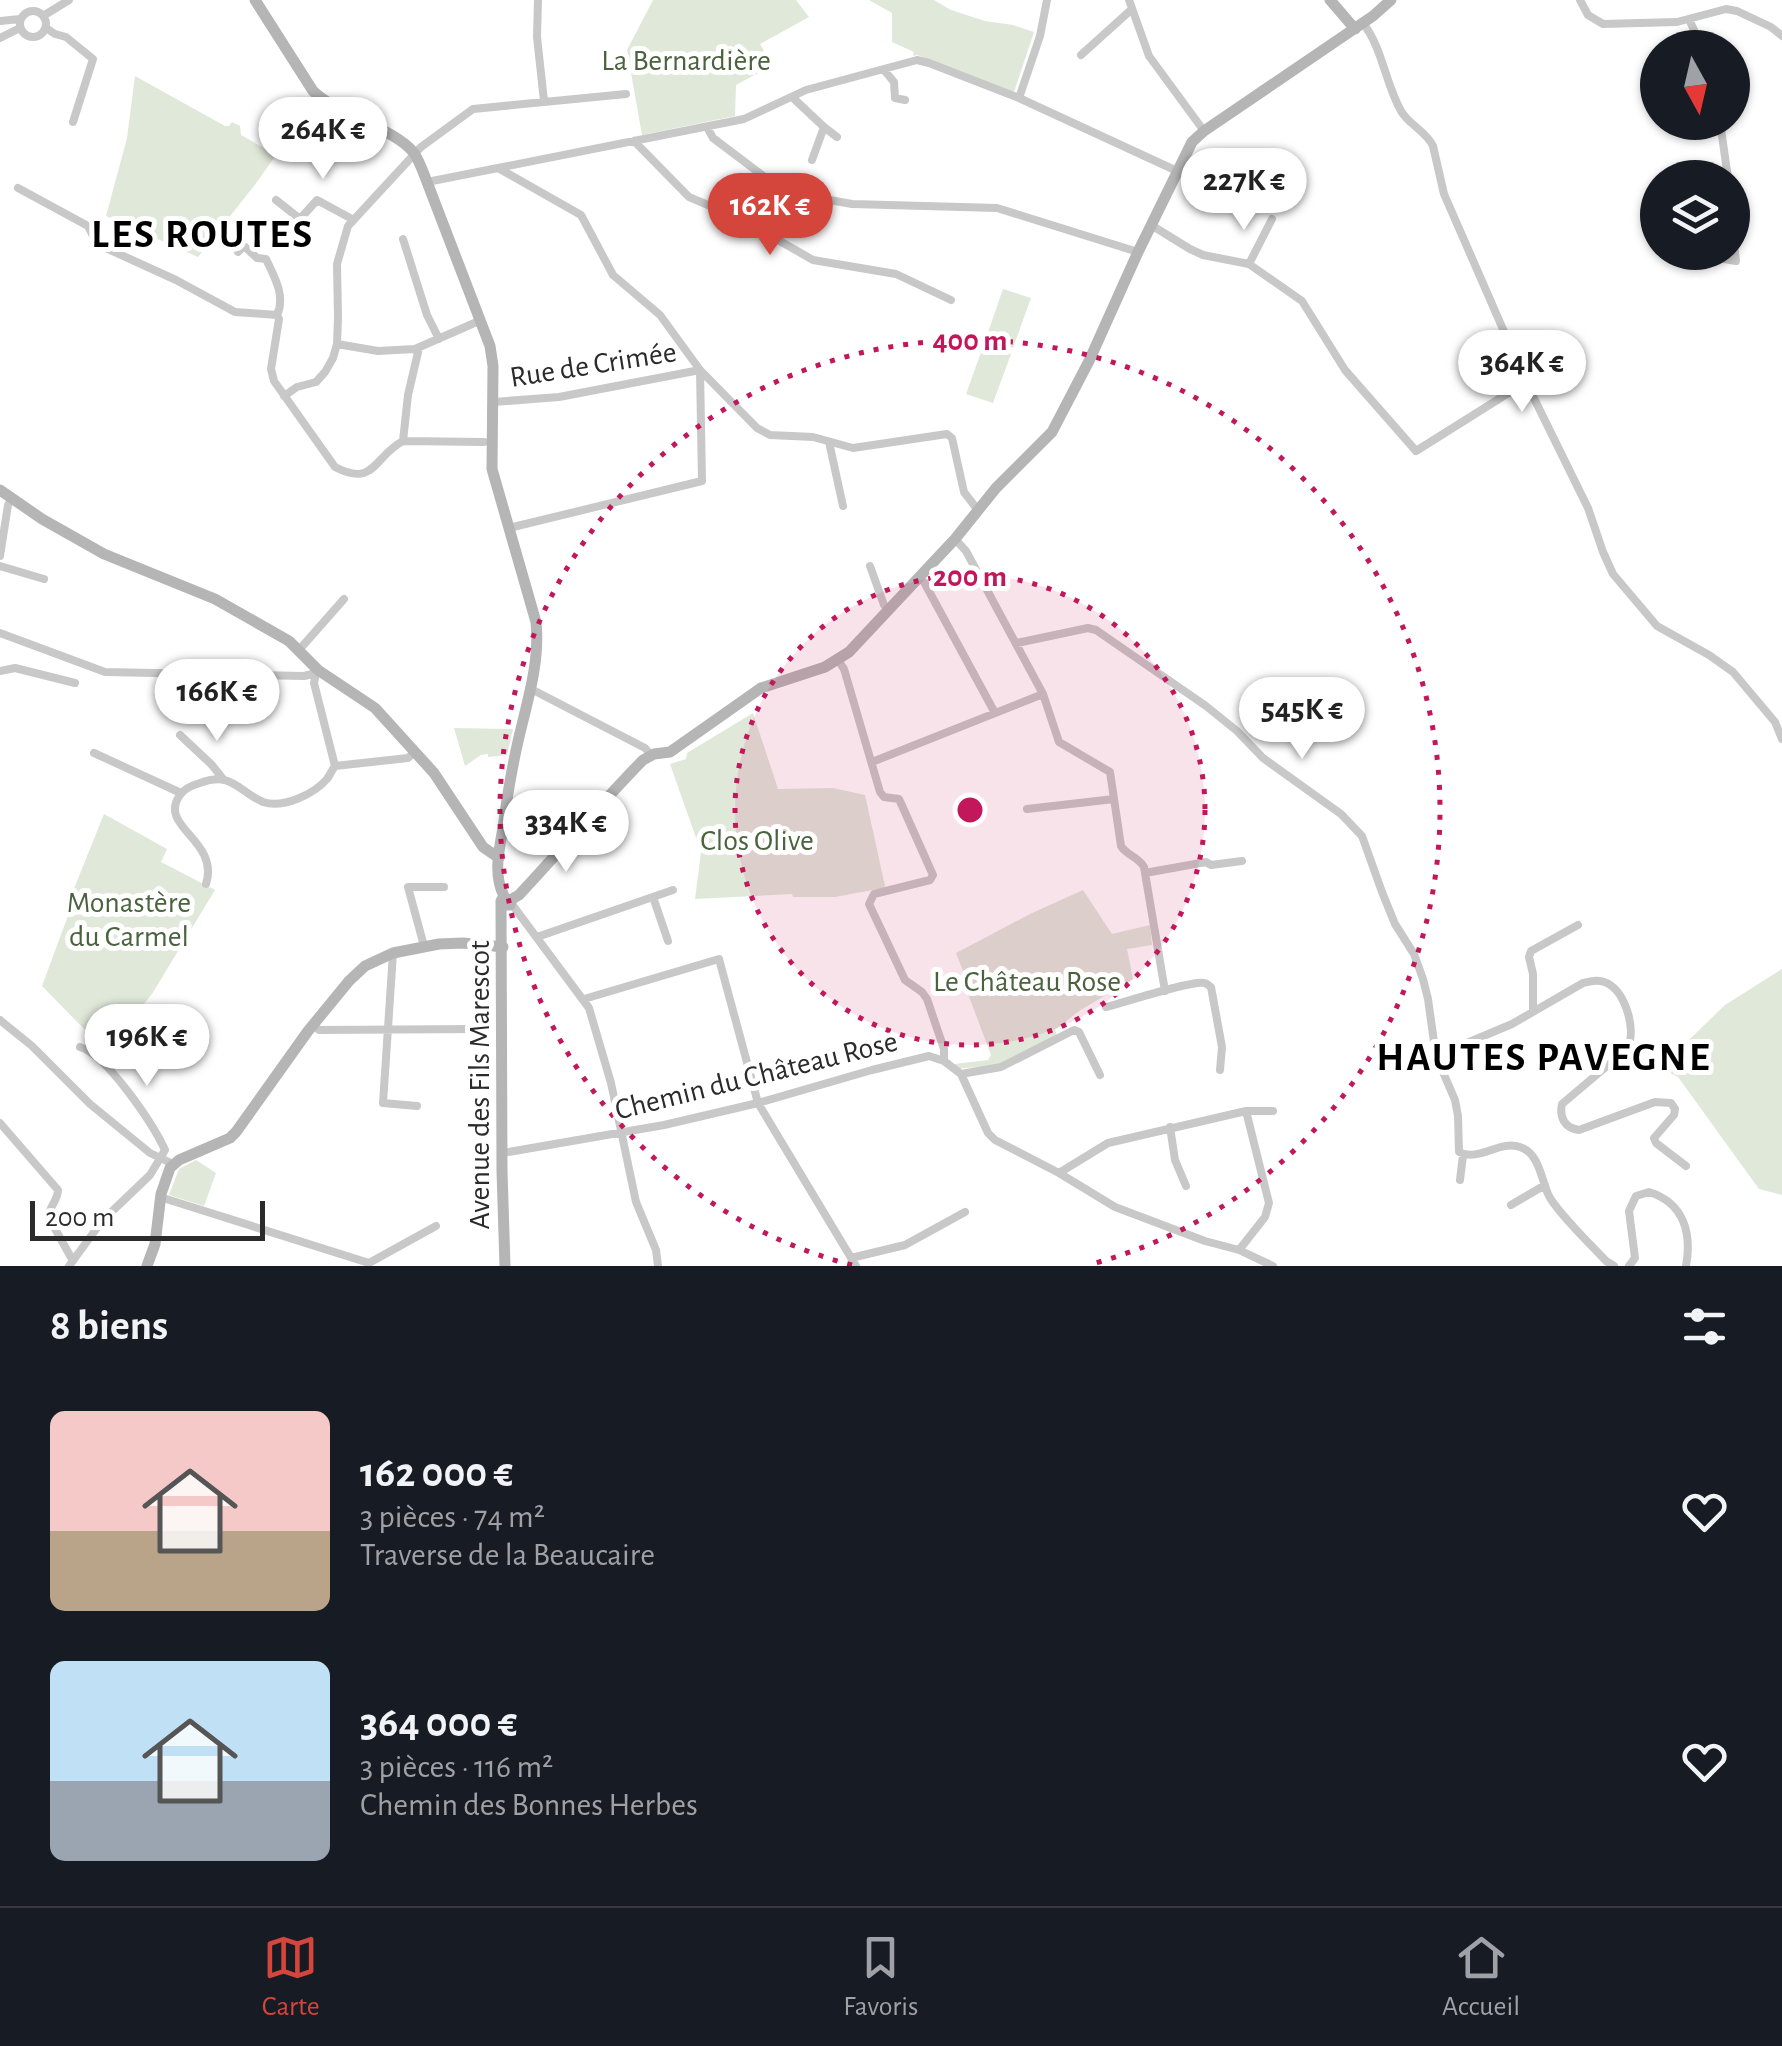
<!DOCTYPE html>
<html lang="fr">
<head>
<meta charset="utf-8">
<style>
	:root { --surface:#171b24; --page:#20242c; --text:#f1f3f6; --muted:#9ea1a6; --line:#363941; --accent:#d4453c }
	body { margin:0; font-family:"Alegreya Sans",sans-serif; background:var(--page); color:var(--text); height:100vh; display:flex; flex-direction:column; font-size:38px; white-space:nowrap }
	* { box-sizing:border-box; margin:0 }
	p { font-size:32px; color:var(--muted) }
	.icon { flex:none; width:55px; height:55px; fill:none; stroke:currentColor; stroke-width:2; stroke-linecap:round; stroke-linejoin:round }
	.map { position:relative; height:1266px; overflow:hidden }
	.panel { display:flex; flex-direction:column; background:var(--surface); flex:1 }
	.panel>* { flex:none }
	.needle { width:65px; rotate:172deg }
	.tools { position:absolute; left:1640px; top:30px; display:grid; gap:20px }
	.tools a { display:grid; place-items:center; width:110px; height:110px; border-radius:50%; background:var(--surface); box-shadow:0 2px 8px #0004; font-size:50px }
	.scale { position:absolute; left:30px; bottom:25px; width:235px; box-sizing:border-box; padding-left:10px; border:5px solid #2b2b2b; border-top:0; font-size:28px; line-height:35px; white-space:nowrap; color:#2b2b2b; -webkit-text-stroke:8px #fff; paint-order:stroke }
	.price { position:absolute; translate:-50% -85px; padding:0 22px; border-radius:35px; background:#fff; color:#222; font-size:32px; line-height:65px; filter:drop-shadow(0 2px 5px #0008) }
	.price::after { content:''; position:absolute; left:50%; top:60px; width:30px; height:22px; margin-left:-15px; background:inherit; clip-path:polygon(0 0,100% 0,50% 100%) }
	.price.active { background:var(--accent); color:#fff }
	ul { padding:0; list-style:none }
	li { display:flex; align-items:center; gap:30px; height:250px; padding:0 50px }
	li span { display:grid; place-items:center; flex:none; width:280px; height:200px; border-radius:15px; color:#555 }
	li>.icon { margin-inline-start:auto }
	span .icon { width:120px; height:120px; fill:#fffc; stroke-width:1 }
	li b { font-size:42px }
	h2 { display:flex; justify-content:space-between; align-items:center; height:120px; padding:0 50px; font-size:42px }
	.tabs { display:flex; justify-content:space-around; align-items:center; height:140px; border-top:2px solid var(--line); background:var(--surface); font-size:28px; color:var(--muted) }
	.tabs a { display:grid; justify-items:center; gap:5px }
	.tabs .active { color:var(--accent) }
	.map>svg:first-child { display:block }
</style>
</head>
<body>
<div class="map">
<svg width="1782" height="1266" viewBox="0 0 1782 1266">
	<rect width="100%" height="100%" fill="#fff"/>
	<path fill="#e0e8da" d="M653,0H796L809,17L760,44L773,65L736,85L735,116L642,135L627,50Z
		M869,0H934L951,10L985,21L1013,25L1034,32L1014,92L917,55L913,56L914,52L892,42V13Z
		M135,76L225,126H229L232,122L240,126L241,135L276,155L257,182L198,257L106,216L127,138Z
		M1003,289L1031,298L1013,348L986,338Z
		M984,344L1011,354L993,403L966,394Z
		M753,713L778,789L833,788L865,795L885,886L883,888L835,897H793L792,894L695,899L701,852L670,764L686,759L687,753Z
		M454,728L513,729L507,755L488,757V754L481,755L465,766Z
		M104,814L167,849L161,862L215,890L152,994L135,1015L116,1047L107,1056L88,1033L42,986L76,894L73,891Z
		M1083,890L1112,934L1150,925L1152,945L1127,949L1133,979L1079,1011L1055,1030L1057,1035L999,1065L956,1069L954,1064L988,1060L991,1055L965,986L968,984L956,953L1030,914Z
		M1782,969V1195L1759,1189L1678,1077L1668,1072L1664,1064L1725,1005Z
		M196,1160L216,1173L204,1206L169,1195L179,1169Z"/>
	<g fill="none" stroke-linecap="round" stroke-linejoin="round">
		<path stroke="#c8c8c8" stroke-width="8" d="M538,0L537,37L544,101
			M1129,0L1149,56L1204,131
			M1580,0L1588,15L1603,24L1677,22L1726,9L1737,11L1771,27L1782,36
			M20 24a13 13 0 1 1 26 0a13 13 0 1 1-26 0Z
			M43,16L69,0
			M1689,19L1702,48
			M0,21L20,19
			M1363,23C1383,49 1385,83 1401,111C1409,125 1426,131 1433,146L1444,194L1526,382L1588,508L1603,552L1613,574L1657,626L1709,655L1733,672L1775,722L1782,739
			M46,28L55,34L66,37L93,59L73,122
			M0,38L20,28
			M1081,55L1132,9
			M884,70L894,82L895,98L905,100
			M792,97L824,127L812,160
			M1019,98L1040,36L1047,0
			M1720,122L1728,178
			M707,127L713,138L774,184L796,194L852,204L997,208L1138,252
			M824,127L837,137
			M634,141L689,197L741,219L813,260L896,274L951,300
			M498,168L744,119L806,90L917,60L929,63L1019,98L1177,171
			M427,182L498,168L581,215L613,275L660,315L700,370L757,428L770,435L813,437L853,448L947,434L952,438L964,492L977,509
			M18,188L88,226L97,244L176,280L235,312L277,315L279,319L271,369L274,381L335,467C375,488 374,456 403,441L484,442
			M276,200L300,219L317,200L352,219
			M1151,225L1190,249L1203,255L1249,264L1302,301L1345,370L1416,451L1526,382
			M403,239L427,315L439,339
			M238,252L244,246L257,258L266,259C274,276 286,296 277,315
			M1688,253L1736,261L1732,225
			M1249,264L1272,219
			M337,344L378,351L415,349L479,321
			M284,396L297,387L316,382L325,372L333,358L337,344L338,317L337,264L348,226L421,147L473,109L626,94
			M493,402L559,397L700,370L702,481L509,528
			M403,441L408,395L419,348
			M829,442L843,506
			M955,539L966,551L1043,694L1059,742L1110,772L1121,846C1126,855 1139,857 1144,867L1165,991
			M0,556L8,505L12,498
			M0,566L44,579
			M870,566L884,605L889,609
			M919,577L924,582L995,713
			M0,633L105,672L304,676L312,674L318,670
			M1017,643L1088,628L1096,630L1206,706L1237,731L1263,758L1341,814L1362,836L1382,892L1395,924L1414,954L1423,979L1428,999L1436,1056L1455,1100L1458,1116L1459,1152C1479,1162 1499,1140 1520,1147C1539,1153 1541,1178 1548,1194C1555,1210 1592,1246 1606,1261L1614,1266
			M299,650L344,599
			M838,660L844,669L880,792L884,797L899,799L933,875L930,880L874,894L869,904L905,980L922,992L927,999L944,1049V1061
			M0,671L15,668L75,683
			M316,674L314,683L335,766
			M531,689L645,748L651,755
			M180,735L212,765L223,779
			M94,753L181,793
			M872,762L1043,694
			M335,766L408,758L415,752
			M1027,809L1114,799
			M1145,873L1206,862L1211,865L1242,861
			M206,884C220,840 157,827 180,795C184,789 193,785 200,783C232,771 238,791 263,802C283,809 314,794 327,779C330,775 332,770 335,766
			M653,897L668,941
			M511,903L589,1008L611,1083L636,1202L656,1250L658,1266
			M537,937L673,890
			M424,946L408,887H444
			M393,953L383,1103L417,1106
			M584,999L719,959L758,1103L856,1266
			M1106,1007C1122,1003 1193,980 1204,983C1207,983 1209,986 1211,987L1222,1047L1220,1070
			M1533,1011V974L1529,957L1531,951L1578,925
			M0,1020L32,1046L90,1104L150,1153L173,1164
			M313,1025L319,1030L476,1029
			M1436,1056L1512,1024L1583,983C1592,981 1599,979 1607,983C1626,993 1637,1031 1627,1049L1562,1104C1559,1118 1565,1128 1579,1130L1655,1102L1671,1103L1675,1109L1674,1115L1654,1138L1656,1143L1686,1166
			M961,1074L988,1133L995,1140L1059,1173L1115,1207L1205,1241L1239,1250L1273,1266
			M0,1123L58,1190C58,1201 48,1207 49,1218L73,1261
			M1170,1127L1175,1160L1186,1186
			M503,1153L664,1125L758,1103L872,1070L929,1056L944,1061L961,1074L1001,1067L1074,1030L1079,1032L1100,1075
			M1059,1173L1108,1143L1246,1111H1273
			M1460,1180L1463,1155
			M160,1197L369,1263
			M1511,1205L1545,1185
			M1239,1250L1265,1217L1269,1203L1246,1111
			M851,1258L905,1245L965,1212
			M369,1263L436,1226
			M69,1266L102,1221L150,1175L165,1150C153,1124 107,1055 80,1047
			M1629,1266L1635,1258L1629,1211L1636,1196L1649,1192C1684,1203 1692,1233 1686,1266"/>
		<path stroke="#b5b5b5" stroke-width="11" d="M255,0L313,91C339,116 395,128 414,153C420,162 423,172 427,182L490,346L493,366L492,469L536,622C540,661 528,699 519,737C512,767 507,797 503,828C499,850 493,875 504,896L501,901L502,1171L505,1266
			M1330,0L1355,29
			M0,490L42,519L104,554L215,599L289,641L318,670L375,708L434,773L483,847L499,858
			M503,905H510L512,899L519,895C561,850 600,804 643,760L654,754L670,752L761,688L825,667L849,652L955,539L996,488L1052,432L1089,361L1138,252L1192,142L1204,131L1373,16L1391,0
			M147,1266L155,1244L161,1194L170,1168L179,1160L230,1138L236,1132L308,1031L349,981L365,966L393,953L439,944L463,943L503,947"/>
	</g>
	<circle cx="970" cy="810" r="235" fill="#c2185b" fill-opacity=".12"/>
	<g fill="none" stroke="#c2185b" stroke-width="5" stroke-dasharray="5 10">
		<circle cx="970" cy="810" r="235"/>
		<path d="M852 1265A470 470 0 1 1 1088 1265"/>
	</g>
	<g text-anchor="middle" stroke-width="10" stroke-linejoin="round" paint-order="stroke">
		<g font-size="30" fill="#4a623e" stroke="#fff">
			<text x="686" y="70">La Bernardière</text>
			<text x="757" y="850">Clos Olive</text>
			<text x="129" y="912">Monastère<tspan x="129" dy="34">du Carmel</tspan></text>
			<text x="1027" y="991">Le Château Rose</text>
		</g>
		<g font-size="30" fill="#2b2b2b" stroke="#fff">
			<text transform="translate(593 364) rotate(-9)" y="10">Rue de Crimée</text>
			<text transform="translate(756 1075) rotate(-14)" y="10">Chemin du Château Rose</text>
			<text transform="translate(479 1085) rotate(-90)" y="10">Avenue des Fils Marescot</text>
		</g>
		<g font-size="40" font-weight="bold" letter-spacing="2.5" fill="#000" stroke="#fff">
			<text x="203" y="247">LES ROUTES</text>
			<text x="1544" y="1070">HAUTES PAVEGNE</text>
		</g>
	</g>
	<circle cx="970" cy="810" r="15" fill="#c2185b" stroke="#fff" stroke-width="5"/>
	<g font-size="30" text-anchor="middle" font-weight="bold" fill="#c2185b" stroke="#fff" stroke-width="10" stroke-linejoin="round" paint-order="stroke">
		<text x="970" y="350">400 m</text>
		<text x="970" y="586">200 m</text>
	</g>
</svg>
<div class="tools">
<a><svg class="needle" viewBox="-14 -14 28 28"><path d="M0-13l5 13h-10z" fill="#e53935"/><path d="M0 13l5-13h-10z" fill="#9ea1a6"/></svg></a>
<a><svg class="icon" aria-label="layers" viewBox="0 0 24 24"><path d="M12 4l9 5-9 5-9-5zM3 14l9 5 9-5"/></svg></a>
</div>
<div class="scale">200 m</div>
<b class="price" style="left:323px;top:182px">264K €</b>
<b class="price" style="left:1244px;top:233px">227K €</b>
<b class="price active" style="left:770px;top:258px">162K €</b>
<b class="price" style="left:1522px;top:415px">364K €</b>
<b class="price" style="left:217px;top:744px">166K €</b>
<b class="price" style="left:1302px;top:762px">545K €</b>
<b class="price" style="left:566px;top:875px">334K €</b>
<b class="price" style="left:147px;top:1089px">196K €</b>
</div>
<section class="panel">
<h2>8 biens<svg class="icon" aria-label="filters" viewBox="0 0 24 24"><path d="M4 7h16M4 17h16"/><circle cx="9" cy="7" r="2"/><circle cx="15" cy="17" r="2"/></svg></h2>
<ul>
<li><span style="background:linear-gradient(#f6c9c9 60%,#b9a48a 0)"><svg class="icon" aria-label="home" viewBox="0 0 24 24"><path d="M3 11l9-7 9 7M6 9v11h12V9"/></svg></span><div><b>162 000 €</b><p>3 pièces · 74 m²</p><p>Traverse de la Beaucaire</p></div><svg class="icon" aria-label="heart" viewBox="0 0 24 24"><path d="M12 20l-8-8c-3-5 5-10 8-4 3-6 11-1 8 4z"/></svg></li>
<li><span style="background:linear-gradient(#bfe0f5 60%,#9aa5b1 0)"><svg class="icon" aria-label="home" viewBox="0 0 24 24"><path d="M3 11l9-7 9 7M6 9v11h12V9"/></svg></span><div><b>364 000 €</b><p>3 pièces · 116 m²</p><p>Chemin des Bonnes Herbes</p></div><svg class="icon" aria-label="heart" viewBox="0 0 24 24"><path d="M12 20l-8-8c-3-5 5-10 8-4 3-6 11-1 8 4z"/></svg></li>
</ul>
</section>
<nav class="tabs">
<a class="active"><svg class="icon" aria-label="map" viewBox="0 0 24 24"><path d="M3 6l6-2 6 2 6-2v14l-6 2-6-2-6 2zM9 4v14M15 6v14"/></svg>Carte</a>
<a><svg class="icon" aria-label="saved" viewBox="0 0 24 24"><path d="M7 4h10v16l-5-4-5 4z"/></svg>Favoris</a>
<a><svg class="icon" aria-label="home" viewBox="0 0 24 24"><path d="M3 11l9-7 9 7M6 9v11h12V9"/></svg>Accueil</a>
</nav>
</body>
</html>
